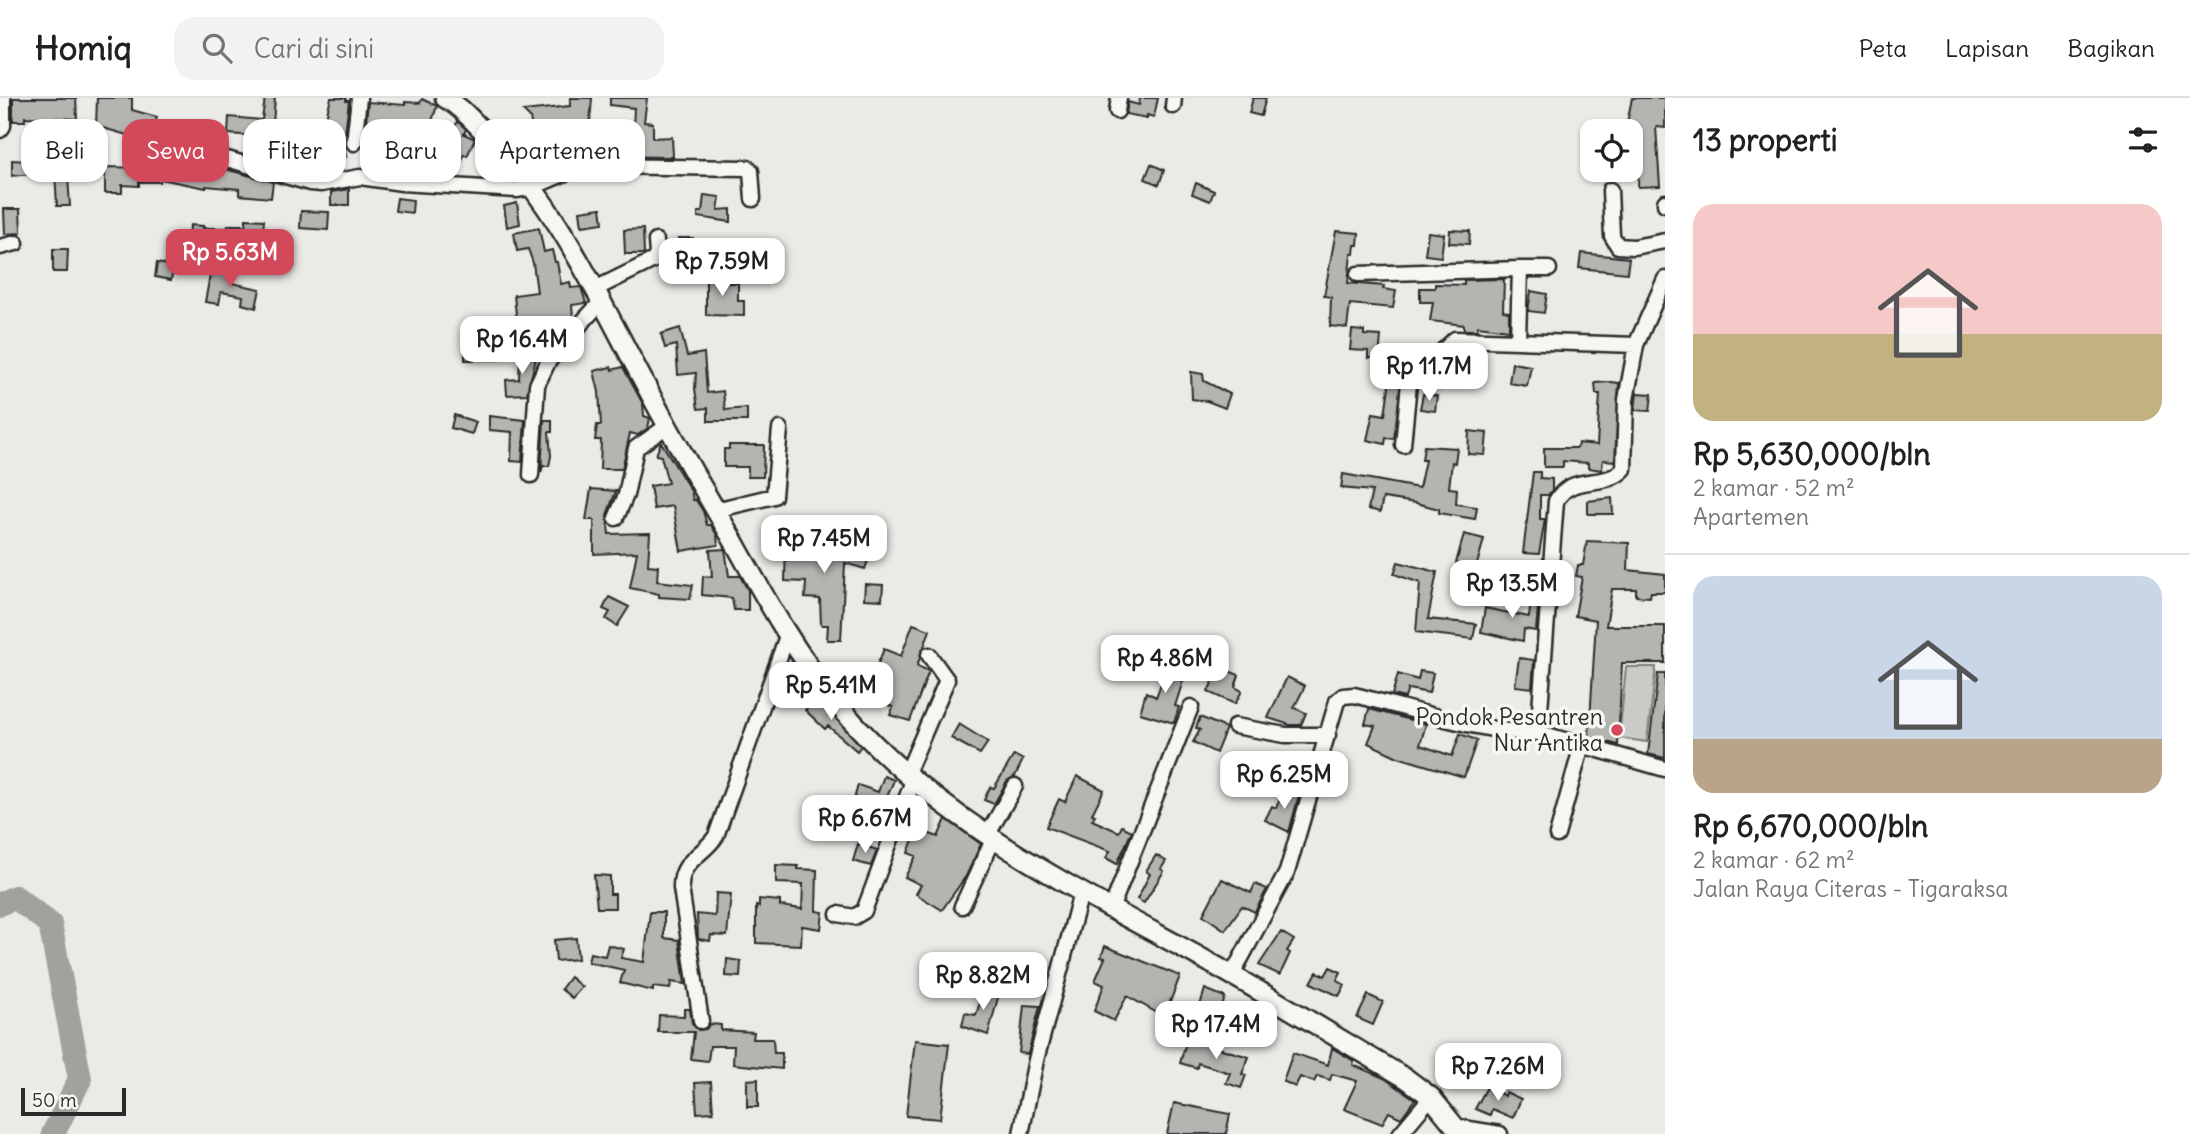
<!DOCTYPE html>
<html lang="id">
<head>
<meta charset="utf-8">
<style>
	:root { --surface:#fff; --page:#f2f2f2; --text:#202124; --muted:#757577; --line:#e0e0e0; --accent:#d1495b }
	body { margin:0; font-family:Delius,sans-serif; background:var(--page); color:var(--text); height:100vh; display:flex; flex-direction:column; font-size:26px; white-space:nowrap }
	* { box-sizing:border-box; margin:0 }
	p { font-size:23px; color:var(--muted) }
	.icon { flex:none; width:38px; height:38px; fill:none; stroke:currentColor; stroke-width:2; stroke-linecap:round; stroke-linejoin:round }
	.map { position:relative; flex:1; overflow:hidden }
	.details { display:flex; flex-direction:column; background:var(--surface); width:525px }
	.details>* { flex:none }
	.hud { position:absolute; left:21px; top:21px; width:665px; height:63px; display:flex; gap:14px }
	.controls { position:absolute; left:1580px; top:21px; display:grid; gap:14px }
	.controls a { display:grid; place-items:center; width:63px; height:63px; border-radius:14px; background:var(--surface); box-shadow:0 2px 5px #0004; font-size:35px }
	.scale { position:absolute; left:21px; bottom:18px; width:105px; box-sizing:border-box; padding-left:7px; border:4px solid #2b2b2b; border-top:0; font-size:19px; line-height:24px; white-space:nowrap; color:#2b2b2b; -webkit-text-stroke:5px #f6f6f2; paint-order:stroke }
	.price { position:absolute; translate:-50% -60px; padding:0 16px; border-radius:14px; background:#fff; color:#222; font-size:23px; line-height:46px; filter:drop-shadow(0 2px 4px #0008) }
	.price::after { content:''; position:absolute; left:50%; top:42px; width:21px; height:16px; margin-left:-10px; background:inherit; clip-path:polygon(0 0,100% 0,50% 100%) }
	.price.selected { background:var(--accent); color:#fff }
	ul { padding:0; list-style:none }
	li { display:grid; align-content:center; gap:14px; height:371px; padding:0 28px }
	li+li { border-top:2px solid var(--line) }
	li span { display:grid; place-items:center; height:217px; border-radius:21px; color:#555 }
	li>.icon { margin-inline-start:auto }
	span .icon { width:126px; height:126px; fill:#fffc; stroke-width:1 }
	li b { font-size:30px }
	h2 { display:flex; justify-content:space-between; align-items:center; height:84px; padding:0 28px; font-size:30px }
	.tag { padding:0 24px; border-radius:21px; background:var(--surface); box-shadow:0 2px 5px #0004; font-size:24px; line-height:63px }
	.tag.selected { background:var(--accent); color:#fff }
	header { display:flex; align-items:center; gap:42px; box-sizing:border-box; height:98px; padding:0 35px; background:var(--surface); border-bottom:2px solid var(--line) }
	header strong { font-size:33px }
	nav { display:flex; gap:38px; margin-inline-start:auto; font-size:24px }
	.search { width:490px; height:63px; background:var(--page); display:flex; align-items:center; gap:18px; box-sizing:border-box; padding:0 24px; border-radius:21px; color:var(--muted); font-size:26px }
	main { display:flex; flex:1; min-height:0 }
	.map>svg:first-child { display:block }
</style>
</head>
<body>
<header>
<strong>Homiq</strong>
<div class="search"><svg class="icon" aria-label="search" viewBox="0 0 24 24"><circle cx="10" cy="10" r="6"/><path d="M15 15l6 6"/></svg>Cari di sini</div>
<nav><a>Peta</a><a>Lapisan</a><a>Bagikan</a></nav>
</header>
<main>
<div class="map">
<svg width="1665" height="1036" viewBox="0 0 1665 1036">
	<rect width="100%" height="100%" fill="#eaeae6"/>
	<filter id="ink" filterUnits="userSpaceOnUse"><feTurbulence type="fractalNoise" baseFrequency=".0143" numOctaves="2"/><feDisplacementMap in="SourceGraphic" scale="14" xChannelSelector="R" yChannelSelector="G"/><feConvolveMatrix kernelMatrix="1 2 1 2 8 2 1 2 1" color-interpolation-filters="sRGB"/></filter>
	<g filter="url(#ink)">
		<path fill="#cacac7" stroke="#7a7a79" stroke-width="2" d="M1626,569H1656L1647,644L1619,640Z"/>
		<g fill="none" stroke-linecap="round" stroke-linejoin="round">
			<path stroke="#a1a19e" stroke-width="24" d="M0,806L15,799L50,826L80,981L53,1036"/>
		</g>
		<path fill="#b4b4b1" stroke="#2b2b2b" stroke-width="2" d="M13,0H76L77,21L25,19V23H13Z
			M97,0H132V12L157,19L151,39L136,35L134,39L96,28Z
			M265,0H275L272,39L228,36L229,19L262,22Z
			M331,0H346V3H349L345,35H343L346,59L332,60L331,74L312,76L313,67L320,68L317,39H321Z
			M570,0H592L590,25H601V33L633,31L634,10L610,7V0H647L644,24L653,25V40L672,39L673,59L575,58V61L552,62L550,48L525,51L523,37L533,36L530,20L523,13L570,8Z
			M1140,0H1158L1154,19L1147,17V20L1126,16L1128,4L1139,7Z
			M1253,0H1266L1261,18L1249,15Z
			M1632,0H1665V30L1656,29L1660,88L1638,89L1640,28L1627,25Z
			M422,1L437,8L432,23L455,31L457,23L466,31L464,36L475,41L467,58L464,56L458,75L420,66L418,75L401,70L414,28L377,25L376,37L365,36L368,4L405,7V4L420,5Z
			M41,49V52H77V79L68,78L70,108H57L55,74L12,78V62L29,63L28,50Z
			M169,66L225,71L273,84L271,100L239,97V91L206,88V90L160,81V84H139V88L122,87V95H105V69L146,70V67Z
			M1151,66L1164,72L1159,87L1145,81Z
			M1196,85L1214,93L1210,103L1192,96Z
			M349,91V107H331V94Z
			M704,97L720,99L718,112L731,111V124L698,119V114H702Z
			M397,100L413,102L412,115L395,113Z
			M517,105L520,126L507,129L504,108Z
			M601,110L603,125L582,128L580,113Z
			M4,111H20L21,135L5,136Z
			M301,113L329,114L328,132L300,130Z
			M246,121L264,122L263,134H253V151L202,149V156L167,158L171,140L189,144L190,127L203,128V130H228V127H246Z
			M539,130L544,154L552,152L555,164H557L561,186L570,184L571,190L581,189L586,205L572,207L573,220L568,225L560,226L561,230L536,232V237L496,241L492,250L498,262H465V250H476V233H510V228L517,227L514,197L537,194L533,165L528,151L517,153L514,135Z
			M643,131L644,156H625L624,132Z
			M1450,132L1470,133L1469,146L1449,145Z
			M1336,133L1359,135L1358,147H1355L1354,156H1351L1348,185L1384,188L1383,191L1396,193L1393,210L1350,206L1347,230L1330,228L1331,199L1324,198Z
			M1428,134L1444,136L1441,159L1425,157Z
			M678,140H693V155L679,156Z
			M53,151H68L67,174H53Z
			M1581,155L1629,160L1627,175L1579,170Z
			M157,165L174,168L171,182L155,179Z
			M211,172L234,177L232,185L260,191L256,210L242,206L243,198L221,194L219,206L205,204Z
			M706,175H718V185H738V203H744V218L706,217Z
			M1504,181L1503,213L1509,214V232L1478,228L1477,232H1464V227L1430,223L1433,204H1420V190H1435V186L1464,187V182Z
			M1531,193L1547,196L1544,215L1528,213Z
			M680,230L687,258L704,255L707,295L723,293L725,312L747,310V323H708V310L698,311L695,291L696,275L678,277L676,247L665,250L661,236Z
			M1352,232L1364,233V237L1381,238L1379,260H1368V253L1350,252Z
			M1394,252L1405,254L1394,341L1386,340L1385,346L1367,342L1373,315L1385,317Z
			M537,256L527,296L507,297L506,282L519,281L520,257Z
			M1512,265L1531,268L1527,288L1509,285Z
			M611,269L612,272L623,269L643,306L644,318L650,320L648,330L638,337L630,335L622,371H600L601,342H595L597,327H601L599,294L594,273Z
			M1191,274L1203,276L1204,283L1230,296L1225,310L1207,303L1192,301Z
			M1611,284L1619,285L1615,363L1603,362L1602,372L1588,370V365L1563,363V369H1544V350H1577L1578,345L1597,347L1600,296H1596L1595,285Z
			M1637,295L1652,296L1650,313L1635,312Z
			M1423,296L1437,298L1435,313L1420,311Z
			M454,317L476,324L472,336L451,330Z
			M489,318L525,322L522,364L511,363L512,334L489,332Z
			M544,322H552V334H549L551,358L549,368H543L541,375Z
			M1469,333L1487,335L1485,357L1468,356Z
			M661,344L691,393L693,402H696L703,413L707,427H711L717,437L718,447L681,453L673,408L654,411L650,388L668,385L661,358L656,357Z
			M729,347H764L763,379H748V369H724V351H729Z
			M1424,348L1457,350L1455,365L1452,364L1449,390L1457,391L1456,406L1477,409L1475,421L1439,415V411L1416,405L1383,400L1380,414L1368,411L1372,393L1341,390L1343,376L1419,390L1425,362H1422Z
			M1533,374H1540V380L1552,381V392L1548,397H1540V421H1545L1539,456L1523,455Z
			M591,391L616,393L607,417L609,436L650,435L648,467L658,468L657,483L693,487L690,501L659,499V496L630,490L637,454L594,456V422H586Z
			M1612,400L1613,416H1588V403Z
			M1464,436L1484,441L1476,470L1456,465Z
			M812,439L824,440L823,442L842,447L844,443L872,451L865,471L845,465L841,542H827L828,527H821L820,501L805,500L806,484L785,483L786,441L812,445Z
			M1587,443L1629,445L1628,472L1665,476V494H1651L1650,499L1636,498V491H1612L1606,528H1665V565H1622L1618,647L1589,639L1596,522L1575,518L1582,479L1576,478L1578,467H1583Z
			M725,451L729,478H740L748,492V512H734L732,500L702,497L703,478L712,479L710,452Z
			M1398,464L1437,474L1428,521L1476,526L1473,541L1416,534L1420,485L1394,476Z
			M1533,485L1540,486L1536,533L1524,531L1523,543L1481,534L1485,510L1529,519Z
			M865,486L883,487L882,502L864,501Z
			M609,499L629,509L617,528L606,521L610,514L603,511Z
			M913,526L930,532L917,568L929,573L910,623L890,617L893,609L864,598L884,551L901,558Z
			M1172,557L1183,560L1176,581L1183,583L1175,608L1179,609L1174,625L1140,615L1146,594L1156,599Z
			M1519,560L1534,562L1532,590L1515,588Z
			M1219,569L1239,577L1235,589L1242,593L1235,606L1208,594Z
			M1420,573L1433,575L1429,595L1408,591L1405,600L1392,597L1398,576L1418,582Z
			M1658,576H1665V660L1648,656Z
			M1287,579L1305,588L1294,610L1306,615L1301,627H1290L1268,620Z
			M818,599L861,648L857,653L828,628L825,631L805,612Z
			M1369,611L1426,626L1420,647L1452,658L1460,636L1477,642L1464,679L1398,659L1368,645L1375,628L1365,626Z
			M1200,619L1226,630L1216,655L1193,644L1200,632L1196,630Z
			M959,626L988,644L980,656L951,640Z
			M1014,657L1023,662L1015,678L1007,683L994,706L984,702L990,689L994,690Z
			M884,678L894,682L887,699L893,701L883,726H876L866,722L868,717L851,712L858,687L878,694Z
			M1077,678L1104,692L1092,716L1095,717L1092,722L1119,734L1122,728L1132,733L1117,766L1106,760L1110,753L1046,729L1059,701L1065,704Z
			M1284,691L1299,697L1289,734L1265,722L1272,708L1276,710Z
			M946,721L981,746L966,778L942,812L916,796L921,787L905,779L916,758L908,755L917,731L938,739Z
			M858,746L877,752L871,768L853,763Z
			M1156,757L1166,763L1161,771L1164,773L1144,805L1137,801L1150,776L1146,773Z
			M776,767L798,768V771L817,772L816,813L823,814L821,831L802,828L801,847L756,845V808L759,809V801L780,803V808L802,811L803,786L776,785Z
			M594,777L610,778V796H615V810H597Z
			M1222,781L1251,795L1255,786L1267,791L1255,814L1242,808L1225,832L1203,817Z
			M716,795L731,796L727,838L711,837L710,843L698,841L697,816L715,818Z
			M650,814H664V840L679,842L685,886L671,884L670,891L653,889V893L620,885L624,872L588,864L590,855L605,858L608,847L624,851L621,860L644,864Z
			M1281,834L1294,842L1287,853L1290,855L1280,877L1259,867Z
			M576,840L578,861L556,863L554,842Z
			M1105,848L1180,878L1168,909L1164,907L1159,916L1127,898L1114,923L1094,913L1104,887L1095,883L1105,860L1101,859Z
			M727,861L741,863L740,879L726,878Z
			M1330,869L1341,874L1337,882L1345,887L1339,898L1311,885L1317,874L1325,878Z
			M570,879L582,889L572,900L561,891Z
			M985,888L1000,892L988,937L962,928L965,915L976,917Z
			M1205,891L1225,899L1219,920L1198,914Z
			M1368,897L1383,904L1373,927L1357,920Z
			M1024,907L1040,908L1028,956L1019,955Z
			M684,911H690L692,925L698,932L706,931L710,926L721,927V932L754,934L753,941H773L774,955H782V971L733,966L734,948H710L708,963L691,961L694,934H658L659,917L684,918Z
			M1187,941L1249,959L1242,976L1246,977L1241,990L1226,985L1230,975L1198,965L1197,970L1180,965Z
			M915,942L949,946L940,1021L906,1018Z
			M1332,950L1354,963L1353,967L1384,980L1415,1001L1401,1020L1389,1014L1382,1026L1344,1011L1357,983L1332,976L1330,982L1317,978L1314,984L1300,979L1295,989L1283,983L1293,955L1328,967Z
			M758,981V1009H747V982Z
			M711,984L713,1014L697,1015L695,985Z
			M1487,989L1505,998L1506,994L1521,1001L1513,1020L1492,1011L1490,1017L1475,1011Z
			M1174,1005L1230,1016L1226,1036H1167Z"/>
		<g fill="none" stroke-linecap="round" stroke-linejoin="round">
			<g stroke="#2b2b2b" stroke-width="19">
				<path id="minor" d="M1173,8L1174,0
					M1117,13L1119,0
					M0,32L3,28V0
					M354,45L359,0
					M161,55L227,61L310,85L321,86L360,79L402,85L517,92C543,89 563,72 589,68L748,70L751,73L753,101
					M1610,92L1612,138L1618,148L1634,149L1665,143
					M1665,104V106
					M0,149L16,145
					M1520,171H1549
					M1358,176L1520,171L1518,242
					M1665,181L1636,247L1626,302L1624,371C1605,392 1572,374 1556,403L1539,624L1540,635L1665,671
					M595,191L654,162L657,156L656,143
					M501,249L563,245L601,204
					M1403,347L1410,275L1431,264L1455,241L1636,247
					M531,377L537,287L548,264L563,245
					M715,412L774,398L780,331
					M616,420L626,397L636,350L667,328
					M1235,628L1285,637H1328
					M907,675L947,582L929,557
					M988,736L1015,688
					M1557,737L1582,647
					M962,808L994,740
					M1111,811L1191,609
					M838,816L854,819L864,813L914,680
					M1232,877L1287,774L1337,603L1343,598L1354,597C1414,611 1479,635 1540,635
					M701,923L681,790C680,762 703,758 716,738L787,538
					M1457,1029L1500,1036
					M1021,1036L1036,962L1081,795
					M1400,1036L1431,999"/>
			</g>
			<g stroke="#2b2b2b" stroke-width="23">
				<path id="major" d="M445,0C460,8 471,21 482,32C556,103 598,199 646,288C673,340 703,391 733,442C765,500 797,558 840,609C942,731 1094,799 1230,876C1289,910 1348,946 1407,981L1431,999L1461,1036"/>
			</g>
			<use href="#minor" stroke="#f6f6f2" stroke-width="14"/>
			<use href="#major" stroke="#f6f6f2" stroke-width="18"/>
		</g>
	</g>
	<circle fill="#d1495b" stroke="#f6f6f2" stroke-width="2.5" cx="1617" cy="632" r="7"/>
	<g text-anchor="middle" stroke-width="7" stroke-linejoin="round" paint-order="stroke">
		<g font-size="23" fill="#2b2b2b" stroke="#f6f6f2" text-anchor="end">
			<text x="1603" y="627">Pondok Pesantren<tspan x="1603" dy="26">Nur Antika</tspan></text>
		</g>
	</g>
</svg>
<div class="controls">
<a><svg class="icon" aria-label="locate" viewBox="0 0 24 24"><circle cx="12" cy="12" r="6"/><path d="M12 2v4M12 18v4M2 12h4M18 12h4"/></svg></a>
</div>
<div class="scale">50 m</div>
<b class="price selected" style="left:230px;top:191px">Rp 5.63M</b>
<b class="price" style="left:722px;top:200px">Rp 7.59M</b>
<b class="price" style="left:522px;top:278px">Rp 16.4M</b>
<b class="price" style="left:1429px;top:305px">Rp 11.7M</b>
<b class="price" style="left:824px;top:477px">Rp 7.45M</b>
<b class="price" style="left:1512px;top:522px">Rp 13.5M</b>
<b class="price" style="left:1165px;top:597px">Rp 4.86M</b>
<b class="price" style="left:831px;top:624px">Rp 5.41M</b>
<b class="price" style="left:1284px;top:713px">Rp 6.25M</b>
<b class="price" style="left:865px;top:757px">Rp 6.67M</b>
<b class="price" style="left:983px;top:914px">Rp 8.82M</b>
<b class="price" style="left:1216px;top:963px">Rp 17.4M</b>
<b class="price" style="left:1498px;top:1005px">Rp 7.26M</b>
<div class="hud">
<a class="tag">Beli</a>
<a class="tag selected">Sewa</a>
<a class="tag">Filter</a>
<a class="tag">Baru</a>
<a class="tag">Apartemen</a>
</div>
</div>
<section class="details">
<h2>13 properti<svg class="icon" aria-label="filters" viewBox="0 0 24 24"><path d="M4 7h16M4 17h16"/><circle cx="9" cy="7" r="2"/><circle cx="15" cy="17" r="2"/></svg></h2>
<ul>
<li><span style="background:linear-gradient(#f6c9c9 60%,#c2b280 0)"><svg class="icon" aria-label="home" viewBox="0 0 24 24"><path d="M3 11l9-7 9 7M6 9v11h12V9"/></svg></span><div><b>Rp 5,630,000/bln</b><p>2 kamar · 52 m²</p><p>Apartemen</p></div></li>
<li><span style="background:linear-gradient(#c9d6e8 75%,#b9a48a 0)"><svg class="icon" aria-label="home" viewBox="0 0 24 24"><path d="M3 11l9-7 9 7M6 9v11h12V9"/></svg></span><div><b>Rp 6,670,000/bln</b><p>2 kamar · 62 m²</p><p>Jalan Raya Citeras - Tigaraksa</p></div></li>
</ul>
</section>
</main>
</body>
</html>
